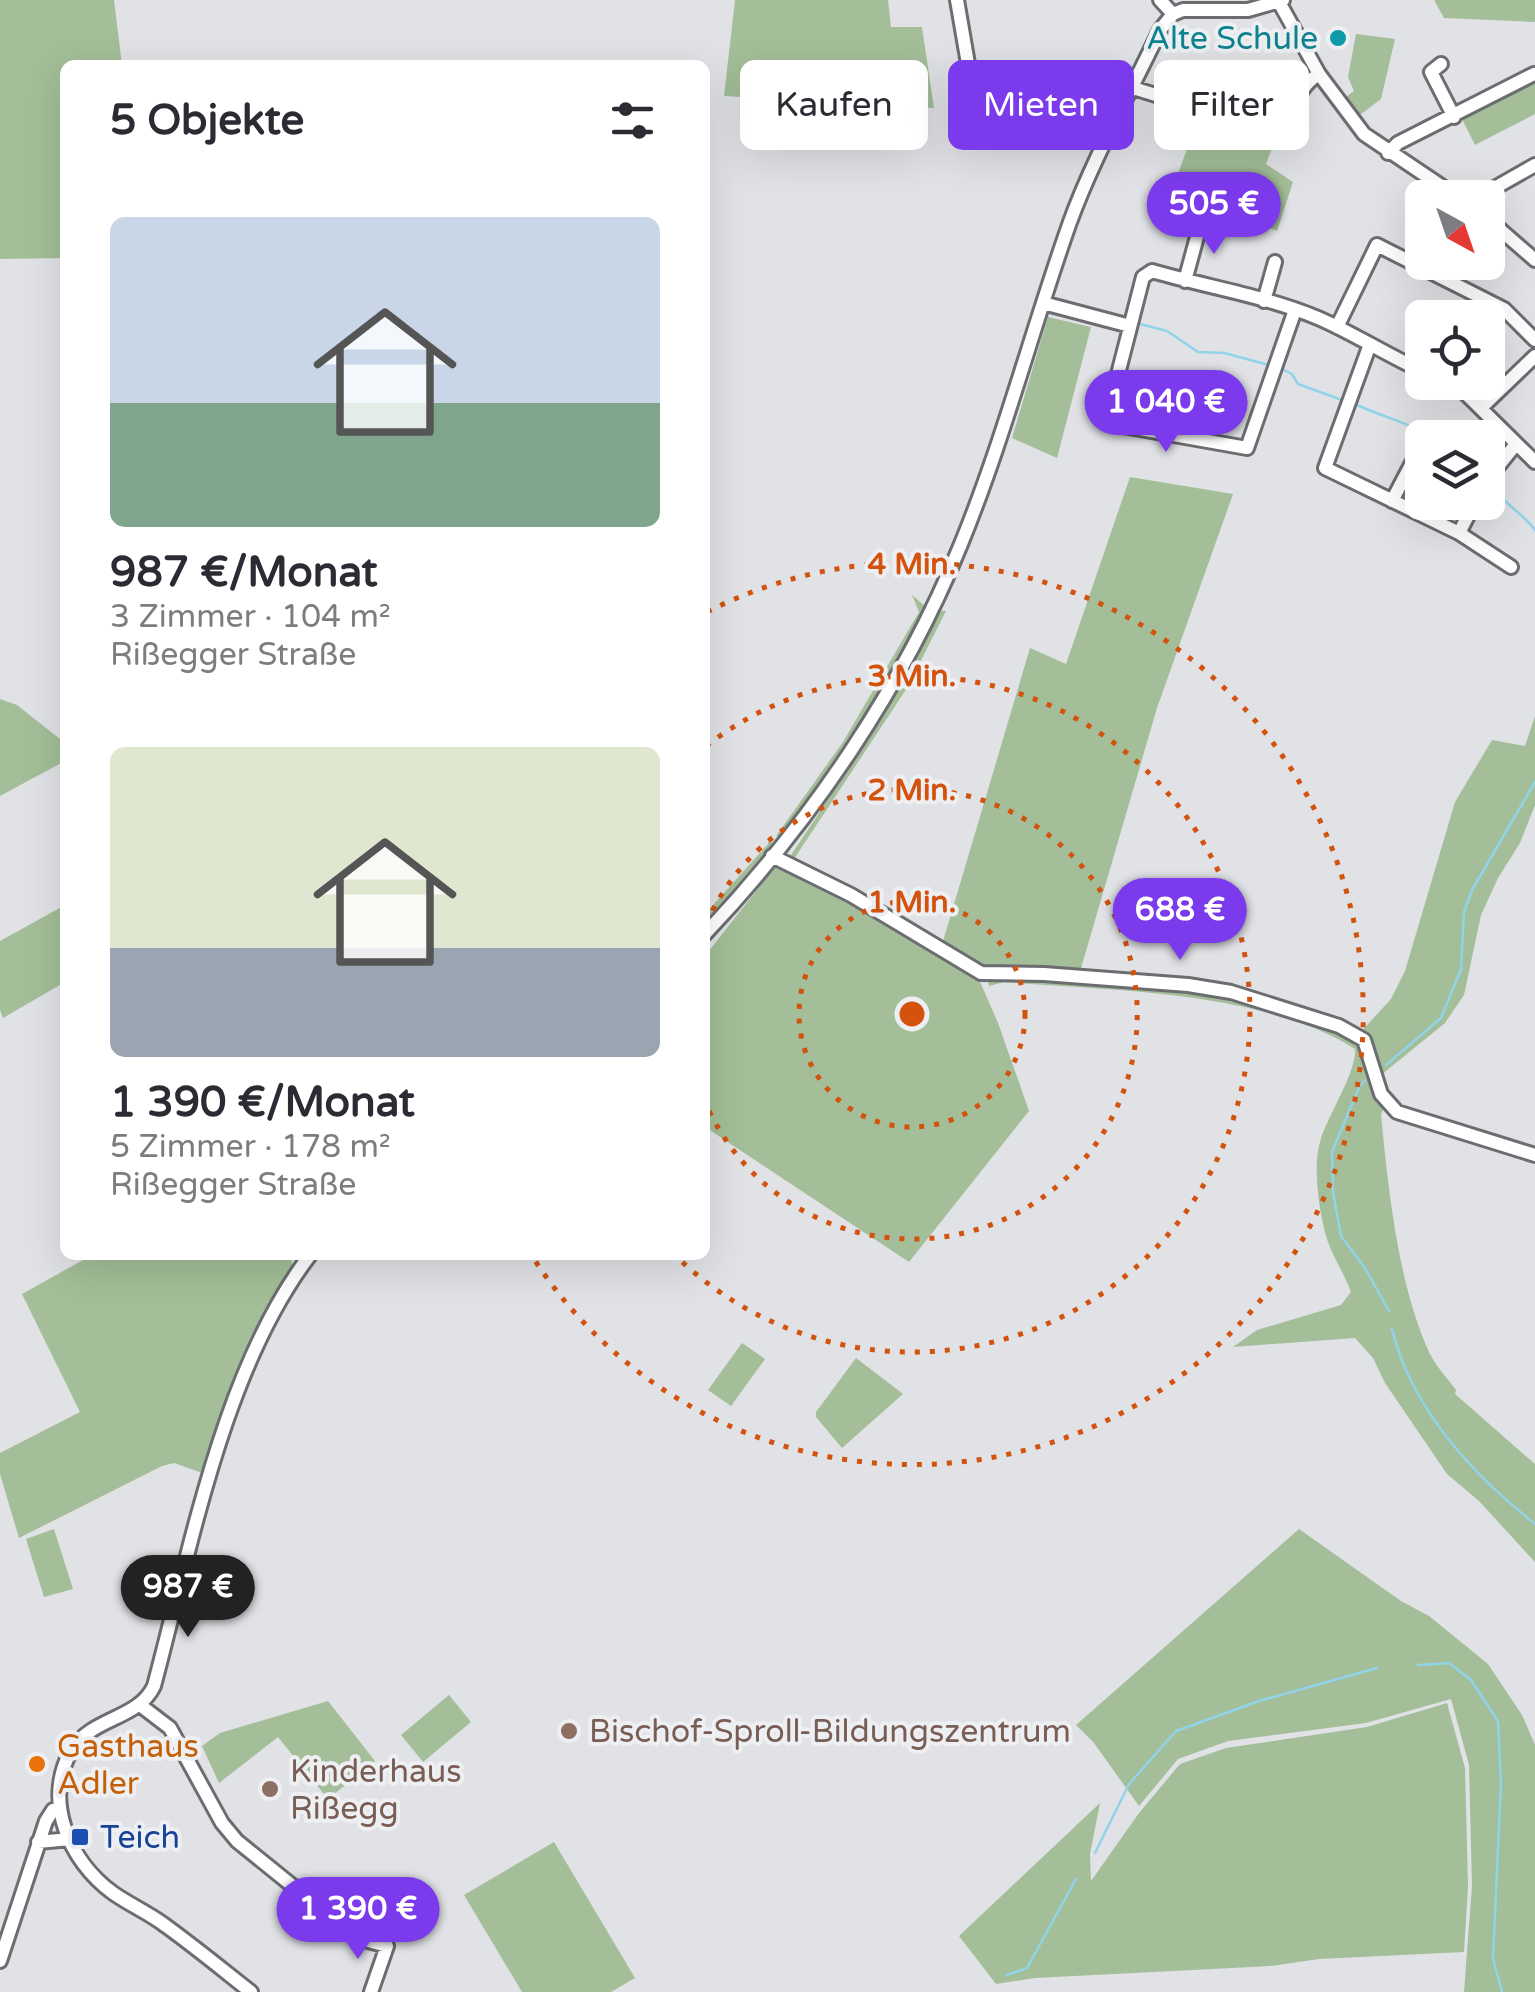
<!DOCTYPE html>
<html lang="de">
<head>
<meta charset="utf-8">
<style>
	:root { --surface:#fff; --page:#f2f2f3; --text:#2b2b33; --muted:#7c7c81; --accent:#7c3aed }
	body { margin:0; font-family:"Varela Round",sans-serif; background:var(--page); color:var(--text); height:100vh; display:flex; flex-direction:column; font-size:38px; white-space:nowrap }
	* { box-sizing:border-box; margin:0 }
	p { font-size:32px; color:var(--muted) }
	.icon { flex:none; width:55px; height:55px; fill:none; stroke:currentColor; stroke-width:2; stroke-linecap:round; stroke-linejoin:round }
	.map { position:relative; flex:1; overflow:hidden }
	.side { position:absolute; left:60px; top:60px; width:650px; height:1200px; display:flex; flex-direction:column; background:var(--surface); border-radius:15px; box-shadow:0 10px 40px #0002 }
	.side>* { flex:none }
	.top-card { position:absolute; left:740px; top:60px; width:645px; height:90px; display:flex; gap:20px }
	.needle { width:65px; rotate:140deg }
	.buttons { position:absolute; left:1405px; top:180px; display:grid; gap:20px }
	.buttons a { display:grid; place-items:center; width:100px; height:100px; border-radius:15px; background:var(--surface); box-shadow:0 10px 40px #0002; font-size:50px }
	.price { position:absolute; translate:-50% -85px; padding:0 22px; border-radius:35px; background:var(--accent); color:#fff; font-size:32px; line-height:65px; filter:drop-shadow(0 2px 5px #0008) }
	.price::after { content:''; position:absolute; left:50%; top:60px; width:30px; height:22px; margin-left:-15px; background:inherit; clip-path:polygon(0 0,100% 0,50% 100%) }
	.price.on { background:#222; color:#fff }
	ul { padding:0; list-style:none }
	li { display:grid; align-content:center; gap:20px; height:530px; padding:0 50px }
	li span { display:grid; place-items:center; height:310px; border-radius:15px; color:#555 }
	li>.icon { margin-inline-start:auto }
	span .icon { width:180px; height:180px; fill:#fffc; stroke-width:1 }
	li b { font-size:42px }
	h2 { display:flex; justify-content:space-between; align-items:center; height:120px; padding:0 50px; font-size:42px }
	.pill { padding:0 35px; border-radius:15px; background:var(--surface); box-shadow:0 10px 40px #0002; font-size:35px; line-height:90px }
	.pill.on { background:var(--accent); color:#fff }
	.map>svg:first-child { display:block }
</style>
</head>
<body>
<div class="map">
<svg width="1535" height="1992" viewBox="0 0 1535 1992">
	<rect width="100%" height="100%" fill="#e0e2e6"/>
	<path fill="#a3be98" d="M0,0H114L122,65H65V258L0,259Z
		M735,0H888L891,27H922L934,108L724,96Z
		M1434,0H1535V22L1444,18Z
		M1356,34L1395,39L1381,99L1356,118L1343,99L1354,91L1348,77Z
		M1535,80V114L1475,145L1461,117Z
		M1200,114L1279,130L1266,164L1293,182L1277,231L1173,187Z
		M1048,317L1091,327L1057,458L1012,438Z
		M1130,477L1233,494L1157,708L1079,975L982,970L941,948L1030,648L1066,664Z
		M912,595L926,607C887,689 837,762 783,835L776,836L843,742L919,612Z
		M941,611H946L907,688L792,862L787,861L880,722Z
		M0,699L17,705L65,743V761L0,796Z
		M1535,716V805L1520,843L1498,878L1481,915L1464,995L1445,1023L1376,1079L1387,1102L1381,1114C1388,1188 1398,1284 1429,1352C1435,1365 1447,1378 1456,1390L1455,1394L1535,1464V1562L1479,1501L1447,1474L1385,1383L1373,1358L1355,1338L1233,1347L1257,1330L1341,1305L1351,1292C1345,1275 1334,1259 1328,1242C1320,1218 1312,1167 1320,1142C1327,1116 1357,1072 1355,1049C1262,990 1112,991 1004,982L989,986L987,976L1045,977L1235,996L1358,1035L1391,999L1405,971L1455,802L1492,740L1525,746Z
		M769,837L774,848L705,925V914L768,844Z
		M780,866L852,899L977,975L998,1023L1029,1111L909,1262L705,1127V956L774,868Z
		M65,905V982L3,1018L0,1010V941Z
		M92,1255H290L295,1274L263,1329L211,1476L174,1463L162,1466L19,1538L0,1474V1453L80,1412L22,1294Z
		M742,1343L765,1359L731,1406L708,1390Z
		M856,1358L903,1394L842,1448L816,1417V1412Z
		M54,1529L73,1589L44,1597L26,1539Z
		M1299,1529L1401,1601L1429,1616L1488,1664L1522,1715L1535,1745V1992H1464L1472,1886L1469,1765L1451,1699L1366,1723L1228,1741L1178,1759L1139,1806L1094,1743L1076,1725Z
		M449,1695L471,1722L423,1762L401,1735Z
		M328,1701L375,1761L328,1799L278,1737L219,1783L202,1746L220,1733Z
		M1447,1703L1465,1768L1468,1886L1464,1952L1319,1959L1271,1966L1035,1978L996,1984L959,1936L1100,1803L1090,1854L1091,1881L1139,1813L1180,1764L1226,1748L1367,1727Z
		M554,1842L635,1978L611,1992H522L464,1895Z"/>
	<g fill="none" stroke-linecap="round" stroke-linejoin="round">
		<path stroke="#91d4e9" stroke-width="2.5" d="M1140,324L1167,331L1198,352L1224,353L1269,365
			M1282,369L1292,374L1298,384L1342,400
			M1357,405C1383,417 1410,423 1435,438
			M1493,484C1503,505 1522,512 1535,530
			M1386,1065L1441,1018L1461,969L1464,912L1472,890L1535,782
			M1365,1081L1360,1085L1332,1152L1333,1192L1341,1236L1365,1268L1389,1311
			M1392,1329C1412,1410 1472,1474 1535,1524
			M1418,1665L1449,1663L1471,1680L1498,1721L1501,1784L1493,1958L1502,1992
			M1095,1853L1129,1784L1176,1731L1259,1701L1377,1668
			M1007,1975L1027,1968L1076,1879"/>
		<g stroke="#6c6d71" stroke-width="18">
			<path id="minor" d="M957,0L976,110L1059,116L1109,135
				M1160,0L1173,14
				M1279,2L1319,74L1364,134L1459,198
				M1441,64L1431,72L1454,117
				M1133,88L1269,130C1292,119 1296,87 1319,74
				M1388,153L1398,143L1534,74
				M1477,198L1535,165
				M1488,219L1535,260
				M1185,281L1201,222
				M1264,301L1275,262
				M1043,303L1130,326
				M1295,310L1247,448L1117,425L1107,417L1143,277L1152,271C1207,287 1266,296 1318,318C1353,333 1387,355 1422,371
				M1337,327L1377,245L1504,309L1535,340
				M1369,347L1325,468L1459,533L1511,567
				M1447,382L1460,388L1535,462
				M1481,408L1535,356
				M1182,436L1192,394
				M1488,479L1516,444
				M1392,501L1412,463
				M1459,533L1475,502
				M772,856L851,895L981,973L1044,974L1188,985L1231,992L1339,1026L1364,1040L1381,1094L1397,1112L1535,1155
				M705,934C811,822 903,687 961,544C1004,439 1032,329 1070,222C1094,156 1130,94 1160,30L1173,14L1183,10H1248L1283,0
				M140,1705L170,1728L222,1823L237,1841L357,1938L387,1946L371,1992
				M38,1842L70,1839
				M0,1961L46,1821L53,1810L59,1808
				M251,1992C223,1970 195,1947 166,1926C149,1913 130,1905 113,1893C69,1861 43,1801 71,1751C91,1717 138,1720 154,1686C191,1548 223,1369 310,1255"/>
		</g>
		<use href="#minor" stroke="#fff" stroke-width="12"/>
	</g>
	<g fill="none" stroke="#d3520d" stroke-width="5" stroke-dasharray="5 10">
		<circle cx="912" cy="1014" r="113"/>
		<path d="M706 924A225 225 0 1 1 706 1104"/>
		<path d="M706 746A338 338 0 1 1 675 1255"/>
		<path d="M707 612A451 451 0 1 1 532 1256"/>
	</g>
	<circle fill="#0f9aa8" stroke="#eeeff3" stroke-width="4" cx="1338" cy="38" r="10"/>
	<g fill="#8d6e63" stroke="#eeeff3" stroke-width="4">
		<circle cx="569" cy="1731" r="10"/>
		<circle cx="270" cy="1789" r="10"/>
	</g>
	<circle fill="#e8710a" stroke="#eeeff3" stroke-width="4" cx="37" cy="1764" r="10"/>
	<rect fill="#1a4fb4" stroke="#eeeff3" stroke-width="4" x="70" y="1827" width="20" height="20" rx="5"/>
	<g text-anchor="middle" stroke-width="8" stroke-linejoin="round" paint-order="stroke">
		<g font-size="32" fill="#0d838f" stroke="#eeeff3" text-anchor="end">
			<text x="1318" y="49">Alte Schule</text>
		</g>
		<g font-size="32" fill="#785e54" stroke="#eeeff3" text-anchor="start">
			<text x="589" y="1742">Bischof-Sproll-Bildungszentrum</text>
			<text x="290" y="1782">Kinderhaus<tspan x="290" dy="37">Rißegg</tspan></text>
		</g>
		<g font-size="32" fill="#c56008" stroke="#eeeff3" text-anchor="start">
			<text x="57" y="1757">Gasthaus<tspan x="57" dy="37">Adler</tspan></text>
		</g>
		<g font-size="32" fill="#164399" stroke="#eeeff3" text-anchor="start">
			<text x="100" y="1848">Teich</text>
		</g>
	</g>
	<circle cx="912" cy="1014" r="15" fill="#d3520d" stroke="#eeeff3" stroke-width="5"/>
	<g font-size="30" text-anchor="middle" font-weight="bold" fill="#d3520d" stroke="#eeeff3" stroke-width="8" stroke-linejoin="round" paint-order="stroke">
		<text x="912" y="574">4 Min.</text>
		<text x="912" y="686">3 Min.</text>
		<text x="912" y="800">2 Min.</text>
		<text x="912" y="912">1 Min.</text>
	</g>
</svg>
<div class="buttons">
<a><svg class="needle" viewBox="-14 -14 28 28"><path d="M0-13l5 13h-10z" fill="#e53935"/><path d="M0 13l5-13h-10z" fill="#7c7c81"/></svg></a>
<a><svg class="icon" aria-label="locate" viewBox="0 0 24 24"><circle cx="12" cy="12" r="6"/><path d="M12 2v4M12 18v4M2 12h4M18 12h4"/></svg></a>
<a><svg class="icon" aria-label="layers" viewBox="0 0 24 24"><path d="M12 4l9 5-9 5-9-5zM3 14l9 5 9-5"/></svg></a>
</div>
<b class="price" style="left:1214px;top:257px">505 €</b>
<b class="price" style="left:1166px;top:455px">1 040 €</b>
<b class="price" style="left:1180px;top:963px">688 €</b>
<b class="price on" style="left:188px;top:1640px">987 €</b>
<b class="price" style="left:358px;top:1962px">1 390 €</b>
<div class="top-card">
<a class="pill">Kaufen</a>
<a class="pill on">Mieten</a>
<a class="pill">Filter</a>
</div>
<section class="side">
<h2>5 Objekte<svg class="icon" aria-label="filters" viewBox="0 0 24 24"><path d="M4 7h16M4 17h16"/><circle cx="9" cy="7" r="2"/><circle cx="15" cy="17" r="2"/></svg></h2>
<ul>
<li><span style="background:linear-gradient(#c9d6e8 60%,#7fa58c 0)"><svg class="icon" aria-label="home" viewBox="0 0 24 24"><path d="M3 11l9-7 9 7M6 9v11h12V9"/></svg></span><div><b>987 €/Monat</b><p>3 Zimmer · 104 m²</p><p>Rißegger Straße</p></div></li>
<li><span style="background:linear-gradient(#dfe7d0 65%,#9aa5b1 0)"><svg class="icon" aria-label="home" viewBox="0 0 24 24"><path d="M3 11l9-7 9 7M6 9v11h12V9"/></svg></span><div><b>1 390 €/Monat</b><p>5 Zimmer · 178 m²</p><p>Rißegger Straße</p></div></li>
</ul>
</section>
</div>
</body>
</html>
